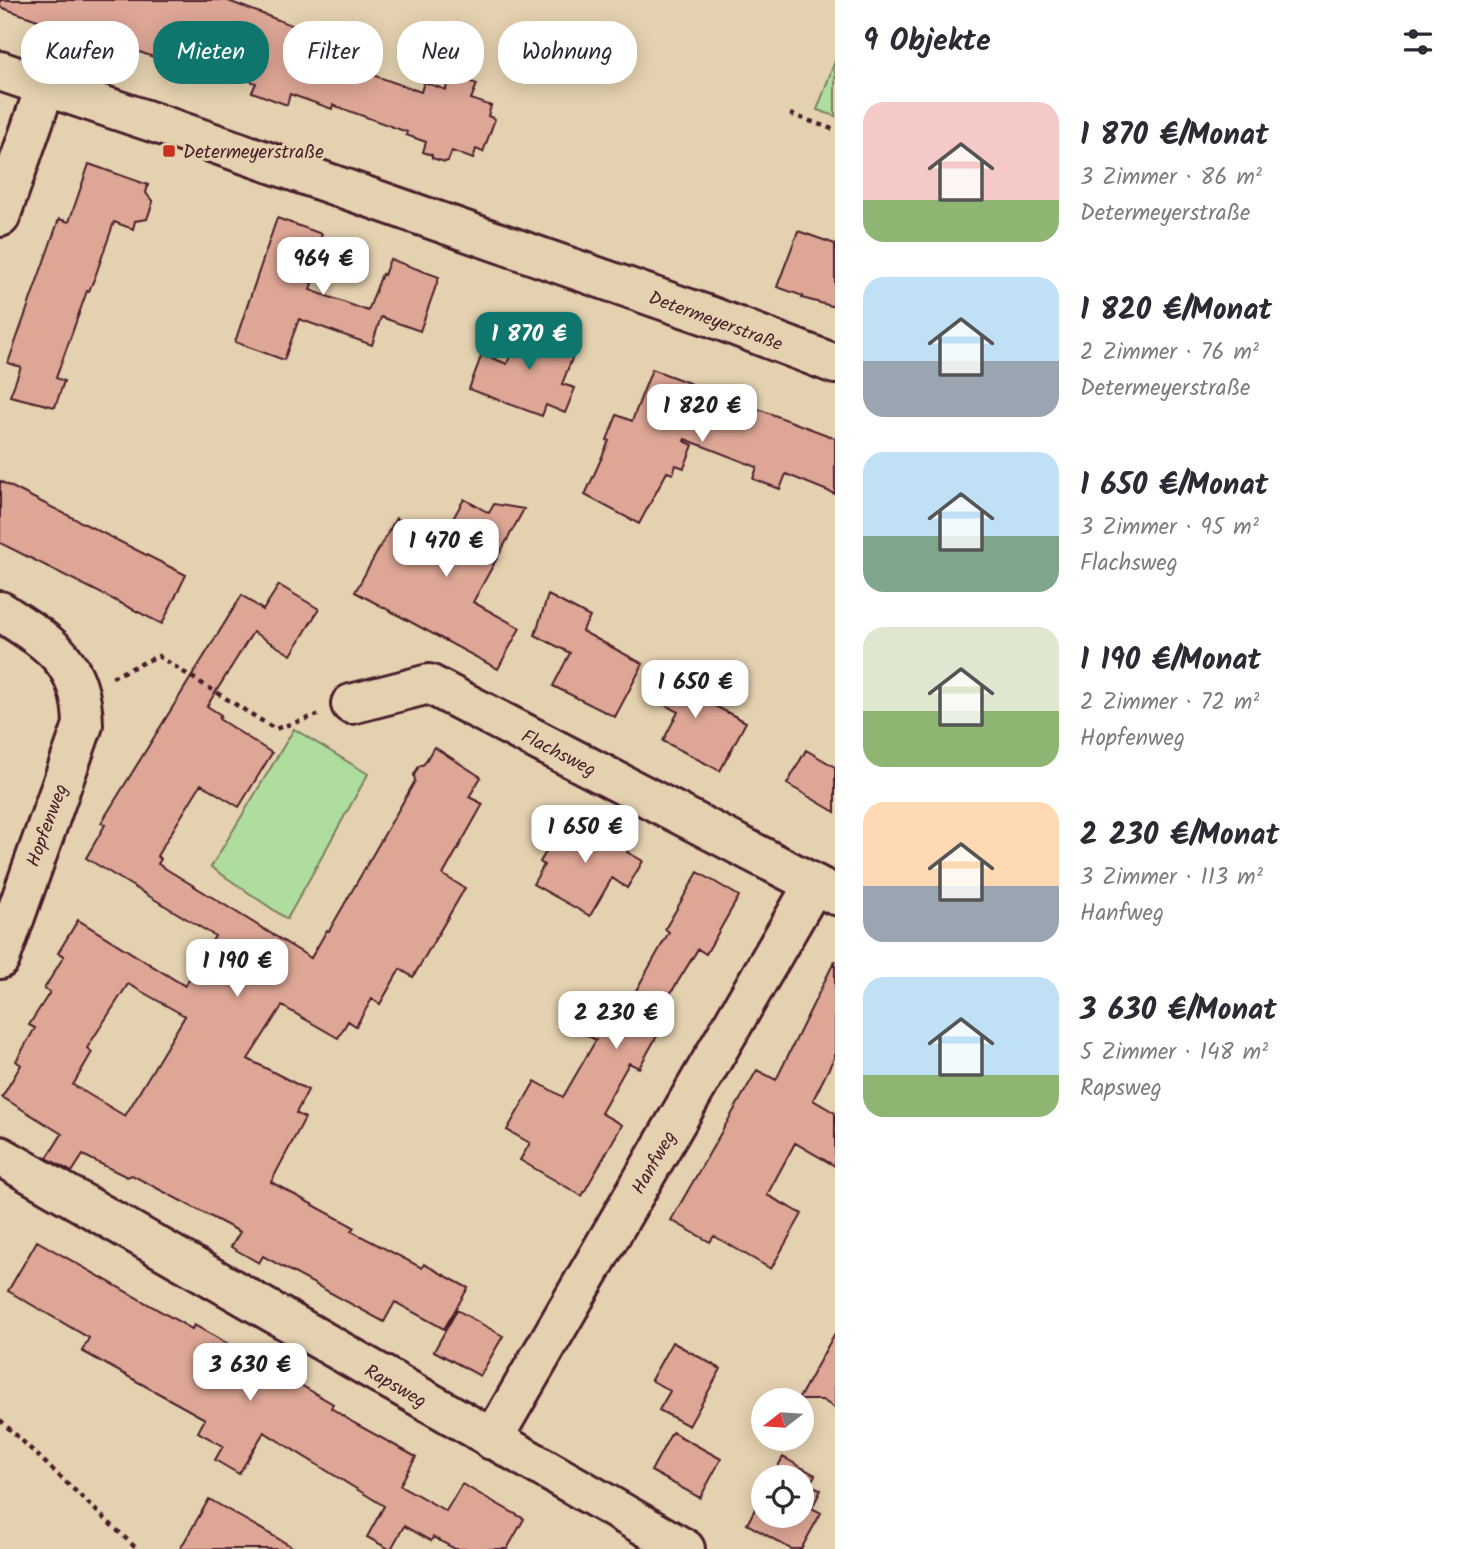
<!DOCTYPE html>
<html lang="de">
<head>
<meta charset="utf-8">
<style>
	:root { --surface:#fff; --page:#f7f7f7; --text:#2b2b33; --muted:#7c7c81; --accent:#0f766e }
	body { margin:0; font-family:Kalam,sans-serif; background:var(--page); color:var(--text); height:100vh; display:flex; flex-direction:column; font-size:26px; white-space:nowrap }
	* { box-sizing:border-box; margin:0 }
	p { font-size:23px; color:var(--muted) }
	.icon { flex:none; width:38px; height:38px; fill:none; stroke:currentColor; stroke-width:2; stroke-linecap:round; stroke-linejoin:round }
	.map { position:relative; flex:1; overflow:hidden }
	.side { display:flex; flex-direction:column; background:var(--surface); width:630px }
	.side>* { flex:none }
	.banner { position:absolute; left:21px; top:21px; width:665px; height:63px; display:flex; gap:14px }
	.needle { width:46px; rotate:253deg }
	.controls { position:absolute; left:751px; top:1388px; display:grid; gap:14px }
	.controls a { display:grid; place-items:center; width:63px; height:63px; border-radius:50%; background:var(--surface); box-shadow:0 4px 18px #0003; font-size:35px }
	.price { position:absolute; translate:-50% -60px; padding:0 16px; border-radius:14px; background:#fff; color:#222; font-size:23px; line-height:46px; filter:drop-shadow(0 2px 4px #0008) }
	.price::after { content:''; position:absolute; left:50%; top:42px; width:21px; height:16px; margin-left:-10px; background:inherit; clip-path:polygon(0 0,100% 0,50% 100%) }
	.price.selected { background:var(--accent); color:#fff }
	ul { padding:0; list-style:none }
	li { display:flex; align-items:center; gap:21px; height:175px; padding:0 28px }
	li span { display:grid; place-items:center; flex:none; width:196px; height:140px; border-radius:21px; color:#555 }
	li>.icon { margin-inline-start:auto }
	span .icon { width:84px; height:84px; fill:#fffc; stroke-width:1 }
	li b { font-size:30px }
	h2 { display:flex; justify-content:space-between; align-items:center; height:84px; padding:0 28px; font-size:30px }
	.tag { padding:0 24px; border-radius:28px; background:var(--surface); box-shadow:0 4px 18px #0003; font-size:24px; line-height:63px }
	.tag.selected { background:var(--accent); color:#fff }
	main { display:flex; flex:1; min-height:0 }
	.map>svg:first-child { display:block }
</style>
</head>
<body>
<main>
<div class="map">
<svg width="835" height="1549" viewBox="0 0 835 1549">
	<rect width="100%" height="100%" fill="#e4d1af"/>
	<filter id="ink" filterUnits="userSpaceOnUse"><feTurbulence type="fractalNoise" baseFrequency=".0143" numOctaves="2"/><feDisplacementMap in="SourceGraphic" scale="14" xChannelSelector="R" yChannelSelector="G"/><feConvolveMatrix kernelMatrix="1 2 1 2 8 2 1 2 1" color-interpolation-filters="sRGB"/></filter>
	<g filter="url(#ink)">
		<path fill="#aedd9d" stroke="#7c7e64" stroke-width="2" d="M835,61V116L817,110Z
			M294,729L368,774L287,919L211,867Z"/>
		<path fill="#dda695" stroke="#4a1f2b" stroke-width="2" fill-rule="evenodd" d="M0,0H226L299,28L301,24L356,43L347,66L421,92L424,82L446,90L449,74L477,84L471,99L491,106L488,116L495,119L483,152L476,149L473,159L452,151L448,161L445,162L432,158V155L423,152L426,142L406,135L407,132L333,105L332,109L290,94L287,105L252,92L256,83L191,60L187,69L131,49L130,52L0,7Z
			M89,164L148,185L146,193L153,202L147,219L135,221L133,229L114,222L95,277L89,291H87L56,378L64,381L55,407L10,396L21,367L8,363L59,219L69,222Z
			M277,218L322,234L305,280L312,283L310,290L368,311L382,274L384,275L390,259L439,277L420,331L381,317L372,345L299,319L284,360L235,342Z
			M798,231L835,244V307L802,298L803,296L777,287Z
			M523,322L578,343L562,384L575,388L565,413L546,405L542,416L469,389L482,354L507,364Z
			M652,369L835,438V494L786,474L780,489L753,479L757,467L685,439L684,441L693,445L684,468L676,465L673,474L667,472L639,524L585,495L609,441L607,440L617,415L632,421Z
			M0,481L186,575L162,624L0,543Z
			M464,499L489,513L494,504L524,509L473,602L520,628L498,669L355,592L396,518L440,542Z
			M279,585L319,609L291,655L253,632L207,706L221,715L219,719L272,753L239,807L201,784L157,856L161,859L158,864L311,958L327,930L329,931L415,781L414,775L419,766L424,764L434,747L481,777L469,797L483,804L443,875L465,888L413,977L400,969L380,1004L372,999L356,1026L348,1021L338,1038L282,1006L248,1059L308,1090L296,1113L305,1118L271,1182L354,1227L351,1231L422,1268L424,1264L468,1288L444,1329L395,1302L384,1322L263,1256L259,1263L231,1247L240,1232L132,1175L127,1177L83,1155L72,1172L47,1158L62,1134L2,1097L21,1065L16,1061L35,1028L29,1025L50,992L44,989L64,956L58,953L78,920L185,986L215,936L86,858L105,825L101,823L242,595L263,610ZM128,984L185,1016L125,1116L73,1085L92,1052L87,1048Z
			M548,595L590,617L582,631L643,664L615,717L553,686L570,653L535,635Z
			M662,663L696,682L690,693L746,722L720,771L663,741L678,712L645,694Z
			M806,750L835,767V812L787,784Z
			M569,813L616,837L614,839L629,848L627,852L643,861L627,888L612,878L590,916L533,884L544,865L540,862Z
			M698,872L739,896L706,954L698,949L653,1022L662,1027L639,1068L629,1063L601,1113L622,1125L582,1196L520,1160L530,1143L507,1130L535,1081L563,1097L596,1040L581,1032L595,1009L621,1017L669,932L665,929Z
			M835,960V1056L813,1100L835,1113V1166L795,1143L767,1195L802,1214L771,1269L714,1236L710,1242L671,1220L757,1070L776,1080Z
			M37,1241L192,1329L194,1325L282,1374L333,1404L331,1408L354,1423L416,1457L400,1485L446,1511L462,1484L524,1519L507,1549H455L433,1537L431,1541L404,1526L391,1549H389L367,1537L384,1506L264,1432L239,1474L215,1460L223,1446L198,1432L205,1419L82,1351L89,1338L8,1291Z
			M457,1310L503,1336L480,1376L434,1351Z
			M835,1333V1408L822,1400H798Z
			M672,1342L721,1369L689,1426L659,1410L670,1391L651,1380Z
			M672,1432L721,1459L700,1498L651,1471Z
			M783,1457L815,1475L810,1484L821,1490L812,1508L821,1513L801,1549H791L747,1524L763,1494V1516H802V1477H772Z
			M209,1499L296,1549H180Z"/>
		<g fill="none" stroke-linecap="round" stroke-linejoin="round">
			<g stroke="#4a1f2b" stroke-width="44">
				<path id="minor" d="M0,71L176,130L712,317L835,364
					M0,217L45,88
					M0,611C49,643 82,660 83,725L0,959
					M351,704L429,684L835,895
					M0,1156L685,1549
					M492,1440L814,884"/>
			</g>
			<path stroke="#4a1f2b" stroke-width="4.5" stroke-dasharray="5 5" stroke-linecap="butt" d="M790,114L835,130
				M112,677L158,656L275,729L318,715
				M0,1420L137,1549"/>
			<use href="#minor" stroke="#e4d1af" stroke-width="38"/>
		</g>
	</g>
	<rect fill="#c8321e" stroke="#e4d1af" stroke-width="2.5" x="162" y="144" width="14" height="14" rx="3.5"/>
	<g text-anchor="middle" stroke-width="6" stroke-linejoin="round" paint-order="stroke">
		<g font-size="19" fill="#4a1f2b" stroke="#e4d1af" text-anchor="start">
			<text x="183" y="158">Determeyerstraße</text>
		</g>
		<g font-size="19" fill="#4a1f2b" stroke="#e4d1af">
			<text transform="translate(716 320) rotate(20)" y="7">Determeyerstraße</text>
			<text transform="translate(559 752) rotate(27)" y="7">Flachsweg</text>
			<text transform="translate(46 825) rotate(-70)" y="7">Hopfenweg</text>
			<text transform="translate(653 1162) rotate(-60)" y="7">Hanfweg</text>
			<text transform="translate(396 1385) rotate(30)" y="7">Rapsweg</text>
		</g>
	</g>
</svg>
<div class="controls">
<a><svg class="needle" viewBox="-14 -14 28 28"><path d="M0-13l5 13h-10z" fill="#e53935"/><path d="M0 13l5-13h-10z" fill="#7c7c81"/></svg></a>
<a><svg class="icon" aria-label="locate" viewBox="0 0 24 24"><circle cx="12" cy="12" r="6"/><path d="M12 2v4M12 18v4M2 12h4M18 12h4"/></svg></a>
</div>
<b class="price" style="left:323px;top:297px">964 €</b>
<b class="price selected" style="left:529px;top:372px">1 870 €</b>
<b class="price" style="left:702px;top:444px">1 820 €</b>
<b class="price" style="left:446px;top:579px">1 470 €</b>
<b class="price" style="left:695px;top:720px">1 650 €</b>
<b class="price" style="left:585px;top:865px">1 650 €</b>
<b class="price" style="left:237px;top:999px">1 190 €</b>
<b class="price" style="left:616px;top:1051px">2 230 €</b>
<b class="price" style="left:250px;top:1403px">3 630 €</b>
<div class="banner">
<a class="tag">Kaufen</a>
<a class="tag selected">Mieten</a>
<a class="tag">Filter</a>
<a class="tag">Neu</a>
<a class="tag">Wohnung</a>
</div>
</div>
<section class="side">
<h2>9 Objekte<svg class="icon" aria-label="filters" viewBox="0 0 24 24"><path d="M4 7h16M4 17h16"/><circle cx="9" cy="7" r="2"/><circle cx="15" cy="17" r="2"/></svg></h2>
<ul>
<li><span style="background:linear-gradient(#f6c9c9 70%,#8fb573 0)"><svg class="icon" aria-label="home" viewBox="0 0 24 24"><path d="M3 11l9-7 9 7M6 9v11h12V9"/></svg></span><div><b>1 870 €/Monat</b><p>3 Zimmer · 86 m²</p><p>Determeyerstraße</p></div></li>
<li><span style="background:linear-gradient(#bfe0f5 60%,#9aa5b1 0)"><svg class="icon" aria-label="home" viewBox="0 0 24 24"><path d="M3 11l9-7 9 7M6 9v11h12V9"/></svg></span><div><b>1 820 €/Monat</b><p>2 Zimmer · 76 m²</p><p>Determeyerstraße</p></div></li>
<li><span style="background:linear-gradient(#bfe0f5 60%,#7fa58c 0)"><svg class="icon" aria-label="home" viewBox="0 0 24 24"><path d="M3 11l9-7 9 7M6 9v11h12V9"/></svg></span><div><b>1 650 €/Monat</b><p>3 Zimmer · 95 m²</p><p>Flachsweg</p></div></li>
<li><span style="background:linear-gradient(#dfe7d0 60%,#8fb573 0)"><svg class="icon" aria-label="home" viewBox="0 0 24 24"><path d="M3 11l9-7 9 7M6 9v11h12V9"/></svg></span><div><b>1 190 €/Monat</b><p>2 Zimmer · 72 m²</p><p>Hopfenweg</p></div></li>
<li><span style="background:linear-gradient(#ffd9b3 60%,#9aa5b1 0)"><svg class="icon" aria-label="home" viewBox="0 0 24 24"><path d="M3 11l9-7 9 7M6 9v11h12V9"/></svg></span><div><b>2 230 €/Monat</b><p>3 Zimmer · 113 m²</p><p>Hanfweg</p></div></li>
<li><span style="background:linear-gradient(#bfe0f5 70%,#8fb573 0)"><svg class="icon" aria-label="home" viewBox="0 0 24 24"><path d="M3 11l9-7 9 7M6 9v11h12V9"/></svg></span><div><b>3 630 €/Monat</b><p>5 Zimmer · 148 m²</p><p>Rapsweg</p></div></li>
</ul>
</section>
</main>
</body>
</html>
